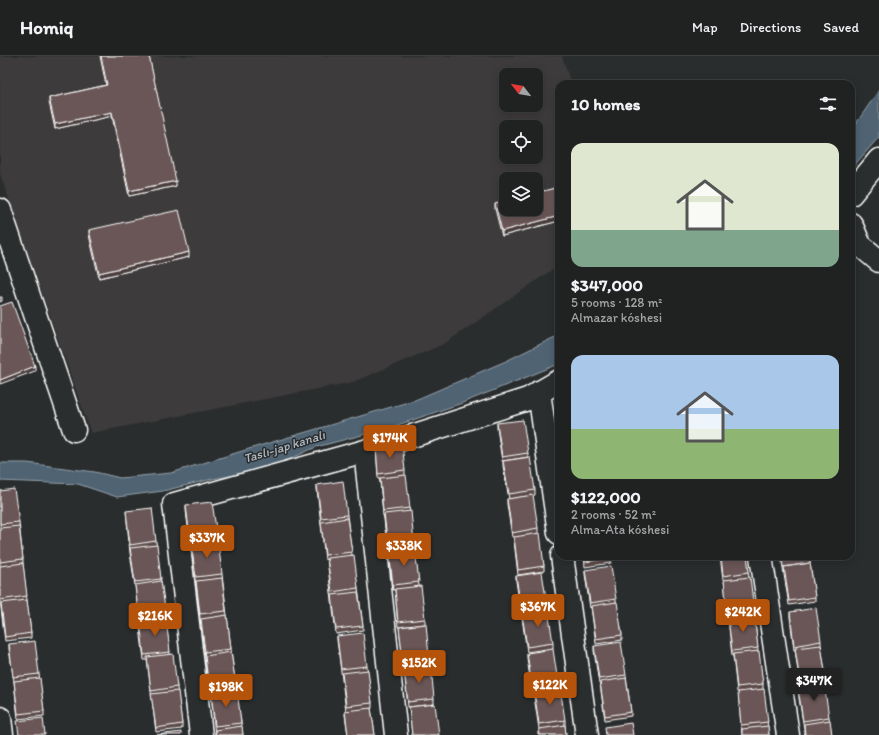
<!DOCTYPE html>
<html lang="en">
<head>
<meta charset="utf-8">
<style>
	:root { --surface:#202222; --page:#282a2a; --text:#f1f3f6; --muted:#a2a4a5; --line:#3d3f40; --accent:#b45309 }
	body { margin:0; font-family:Itim,sans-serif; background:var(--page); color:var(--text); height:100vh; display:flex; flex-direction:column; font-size:15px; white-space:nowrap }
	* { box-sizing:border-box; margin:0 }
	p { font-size:13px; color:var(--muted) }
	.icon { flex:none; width:22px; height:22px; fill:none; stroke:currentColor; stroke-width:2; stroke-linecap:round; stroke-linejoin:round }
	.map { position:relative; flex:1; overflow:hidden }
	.sheet { position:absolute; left:555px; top:24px; width:300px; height:480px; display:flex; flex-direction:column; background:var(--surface); border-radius:12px; box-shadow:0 2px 10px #0003,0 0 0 1px var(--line) }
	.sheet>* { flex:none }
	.needle { width:26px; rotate:301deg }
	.tools { position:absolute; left:499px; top:12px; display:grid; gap:8px }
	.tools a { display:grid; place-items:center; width:44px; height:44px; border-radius:8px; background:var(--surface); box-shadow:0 2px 10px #0003,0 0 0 1px var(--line); font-size:20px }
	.price { position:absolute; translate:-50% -34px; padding:0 9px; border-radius:4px; background:var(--accent); color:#fff; font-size:13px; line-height:26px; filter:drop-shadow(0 1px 2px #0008) }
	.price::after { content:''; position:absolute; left:50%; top:24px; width:12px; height:9px; margin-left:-6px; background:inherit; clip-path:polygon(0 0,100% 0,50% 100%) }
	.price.active { background:#222; color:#fff }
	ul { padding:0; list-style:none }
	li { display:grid; align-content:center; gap:8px; height:212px; padding:0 16px }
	li span { display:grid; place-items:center; height:124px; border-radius:12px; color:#555 }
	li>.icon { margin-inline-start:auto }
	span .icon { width:72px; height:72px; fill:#fffc; stroke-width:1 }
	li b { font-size:17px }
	h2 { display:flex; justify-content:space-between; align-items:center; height:48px; padding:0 16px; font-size:17px }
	header { display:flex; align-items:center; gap:24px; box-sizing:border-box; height:56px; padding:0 20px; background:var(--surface); border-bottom:1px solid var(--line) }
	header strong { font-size:19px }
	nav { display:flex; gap:22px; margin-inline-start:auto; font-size:14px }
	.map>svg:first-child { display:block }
</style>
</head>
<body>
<header>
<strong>Homiq</strong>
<nav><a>Map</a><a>Directions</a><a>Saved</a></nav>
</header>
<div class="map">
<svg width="879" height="679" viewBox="0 0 879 679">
	<rect width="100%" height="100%" fill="#2a2d2e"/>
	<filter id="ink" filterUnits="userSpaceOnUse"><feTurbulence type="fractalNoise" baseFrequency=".025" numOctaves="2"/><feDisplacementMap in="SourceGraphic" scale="8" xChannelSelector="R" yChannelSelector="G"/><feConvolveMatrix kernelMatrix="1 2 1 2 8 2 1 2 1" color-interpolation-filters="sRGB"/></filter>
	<g filter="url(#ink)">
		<path fill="#3d3a3a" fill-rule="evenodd" d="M0,0H562L571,28H559V209L444,288L353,326L91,377L0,118ZM506,19H536V49H506ZM506,71H536V101H506ZM506,123H536V153H506Z"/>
		<path fill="#4f6473" stroke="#95a2ab" d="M879,34V81L851,113V75Z
			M559,279V308L462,347L389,372L316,391L266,414L212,423L163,435L117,441L78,428L0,425V407H27L95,416L120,422L171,417L252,392L415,344L506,305Z"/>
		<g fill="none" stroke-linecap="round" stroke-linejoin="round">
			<g stroke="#fff" stroke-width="25">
				<path id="minor" d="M851,138L879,104
					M0,154L74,374
					M851,168L860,189L879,205
					M539,336L559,477
					M365,395L396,679
					M562,500L587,679
					M761,500L788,679
					M0,662L2,679
					M201,679L174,448L365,395L528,343L559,325"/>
			</g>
			<use href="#minor" stroke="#2a2d2e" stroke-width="22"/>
		</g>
		<path fill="#5b4b4a" stroke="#fff" d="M100,0H149L176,130L129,140L112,60L55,73L49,46V42L106,29Z
			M559,131V165L502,180L495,153V148Z
			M89,174L189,201L99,222L89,179Z
			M497,367L528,397V401L502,405L497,372Z
			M376,391L405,414V419L414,488L419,530L425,563V568L398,571L395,534H393L389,496H388L384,460H383L380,422H378Z
			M503,405L535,434V439L509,443L503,410Z
			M317,429L347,459L352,499L358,532L363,570V574L336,578L327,503L325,504L317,433Z
			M0,435L19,466L23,503V508L27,544L31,577V582L5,585L0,545Z
			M507,443L538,472V477L544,510V515L518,519L514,485V481H512L507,448Z
			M186,449L217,479V484L190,487L186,454Z
			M126,455L156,485L170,598L177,631L182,668V673L156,676L147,604H144L135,530L130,497Z
			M191,488L222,518L236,634L243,679H215L211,637L209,638L205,601L191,492Z
			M584,500H611V507L585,511Z
			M720,500H747L749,521L754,554L758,595L763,628V633L769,679H742L738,636H737L733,600H732L724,524H723Z
			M781,500H809L815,541V545L789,549Z
			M585,514L616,543V546L622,579V584L596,588L591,551L590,552L585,518Z
			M516,520L547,549V554L521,558L516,525Z
			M790,556L821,585V589L826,622V626L800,630L795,594H794L790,561Z
			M522,558L553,587V592L527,596L522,562Z
			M399,571L429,601V606L403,609Z
			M337,580L367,610L372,647V652H371L375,679H348L345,659V655H346L337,584Z
			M9,588L39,618L44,655V660L18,663L14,626L9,593Z
			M594,590L626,619L631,656V660L605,664L600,628H599L594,595Z
			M527,597L558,627V631L532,635L527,602Z
			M404,613L434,643V648L408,651Z
			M798,632L829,661L832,679H805L798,636Z
			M534,635L565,664V669L566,679H539V673L534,640Z
			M409,651L439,679H412Z"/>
		<path fill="#4a3d3c" stroke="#fff" d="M112,56V60L55,73V68Z
			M176,125V130L129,140V135Z
			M559,160V165L502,180V175Z
			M189,196V201L99,222V217Z
			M0,241H2V245L0,246Z
			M35,310V315L0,328V324Z"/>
		<path fill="#6a5756" stroke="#fff" d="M101,0H149L176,125L129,135L112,56L55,68L49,42L107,29Z
			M559,131V160L502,175L495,148L506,145V153H536V137Z
			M179,154L189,196L99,217L89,174Z
			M12,246L35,310L0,324V250Z
			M523,364L528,397L502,401L497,367Z
			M402,388L405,414L378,418L376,391Z
			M530,401L535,434L509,438L503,405Z
			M406,419L410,452L383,455L380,422Z
			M343,425L347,459L321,462L317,429Z
			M14,433L19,466L0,468V435Z
			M533,439L538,472L512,477L507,443Z
			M212,446L217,479L190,483L186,449Z
			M152,452L156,485L130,489L126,455Z
			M411,455L414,488L388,491L384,458Z
			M347,462L352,496L325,499L321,466Z
			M19,470L23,503L0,506V472Z
			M540,477L544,510L518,514L514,481Z
			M218,484L222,518L196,521L191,488Z
			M157,489L161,523L135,526L130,492Z
			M415,493L419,526L393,529L389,496Z
			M354,499L358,532L332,536L327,502Z
			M584,500H611V502L585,506Z
			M721,500H747L749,516L723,520Z
			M782,500H809L810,507L783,511Z
			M23,507L27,540L0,544V510Z
			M810,507L815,541L789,545L784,511Z
			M611,510L616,543L590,547L585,514Z
			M542,516L547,549L521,553L516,520Z
			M750,521L754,554L727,557L724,524Z
			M222,522L226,555L200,558L196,525Z
			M161,525L166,559L139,562L135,529Z
			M421,530L425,563L398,566L395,533Z
			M358,536L363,570L336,573L332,539Z
			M27,544L31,577L5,581L1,547Z
			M617,546L622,579L596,583L591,550Z
			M816,552L821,585L794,590L790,556Z
			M548,554L553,587L527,591L522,558Z
			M227,559L231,593L205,596L201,563Z
			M754,559L758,592L732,595L728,562Z
			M166,563L170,596L144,599L140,566Z
			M426,568L429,601L403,604L399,571Z
			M363,577L367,610L341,613L337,580Z
			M35,585L39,618L13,621L9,588Z
			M621,586L626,619L599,623L594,590Z
			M821,589L826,622L800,626L795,592Z
			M553,593L558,627L532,630L527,597Z
			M759,595L763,628L737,631L733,598Z
			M231,596L236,630L209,633L205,600Z
			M173,598L177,631L151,635L147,601Z
			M431,610L434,643L408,646L404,613Z
			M368,614L372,647L346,650L342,617Z
			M40,622L44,655L18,658L14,625Z
			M626,622L631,656L605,660L600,626Z
			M824,628L829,661L803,665L798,632Z
			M560,631L565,664L539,668L534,635Z
			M237,633L241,667L215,670L211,637Z
			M764,633L768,666L741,669L738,636Z
			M178,635L182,668L156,672L151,638Z
			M435,648L439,679H412L409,651Z
			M371,652L375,679H348L345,655Z
			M43,662L45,679H19L17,665Z
			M830,664L832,679H805L804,668Z
			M631,667L633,679H606L605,671Z
			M565,669L566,679H540L539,673Z
			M242,670L243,679H216L215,674Z
			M768,670L769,679H742V673Z
			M181,676V679H157Z"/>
	</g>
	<g text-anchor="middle" stroke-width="3" stroke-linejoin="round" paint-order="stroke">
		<g font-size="13" font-style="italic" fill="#b0b9c0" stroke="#2a2d2e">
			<text transform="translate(284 390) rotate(-17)" y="5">Taslı-jap kanalı</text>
		</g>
	</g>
</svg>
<div class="tools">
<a><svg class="needle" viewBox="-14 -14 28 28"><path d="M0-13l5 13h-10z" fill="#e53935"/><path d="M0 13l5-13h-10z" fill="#a2a4a5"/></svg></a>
<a><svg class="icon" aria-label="locate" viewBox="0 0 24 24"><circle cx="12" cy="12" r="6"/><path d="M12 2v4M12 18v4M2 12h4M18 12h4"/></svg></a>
<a><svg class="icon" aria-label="layers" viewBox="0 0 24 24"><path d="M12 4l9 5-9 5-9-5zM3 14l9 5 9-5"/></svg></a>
</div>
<b class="price" style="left:390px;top:403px">$174K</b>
<b class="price" style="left:207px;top:503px">$337K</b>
<b class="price" style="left:404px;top:511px">$338K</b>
<b class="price" style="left:538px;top:572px">$367K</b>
<b class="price" style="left:743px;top:577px">$242K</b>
<b class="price" style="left:155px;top:581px">$216K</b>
<b class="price" style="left:419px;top:628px">$152K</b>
<b class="price active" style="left:814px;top:646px">$347K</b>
<b class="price" style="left:550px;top:650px">$122K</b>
<b class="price" style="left:226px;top:652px">$198K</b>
<section class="sheet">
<h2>10 homes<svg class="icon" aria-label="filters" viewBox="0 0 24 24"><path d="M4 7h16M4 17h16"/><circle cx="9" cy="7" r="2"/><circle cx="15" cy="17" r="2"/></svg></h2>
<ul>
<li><span style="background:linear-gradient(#dfe7d0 70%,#7fa58c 0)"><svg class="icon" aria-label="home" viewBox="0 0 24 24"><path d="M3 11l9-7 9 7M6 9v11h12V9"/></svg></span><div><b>$347,000</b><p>5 rooms · 128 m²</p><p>Almazar kóshesi</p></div></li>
<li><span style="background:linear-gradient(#a9c7e8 60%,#8fb573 0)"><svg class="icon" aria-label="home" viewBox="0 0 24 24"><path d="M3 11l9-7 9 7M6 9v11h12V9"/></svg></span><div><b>$122,000</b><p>2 rooms · 52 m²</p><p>Alma-Ata kóshesi</p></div></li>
</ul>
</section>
</div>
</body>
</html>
